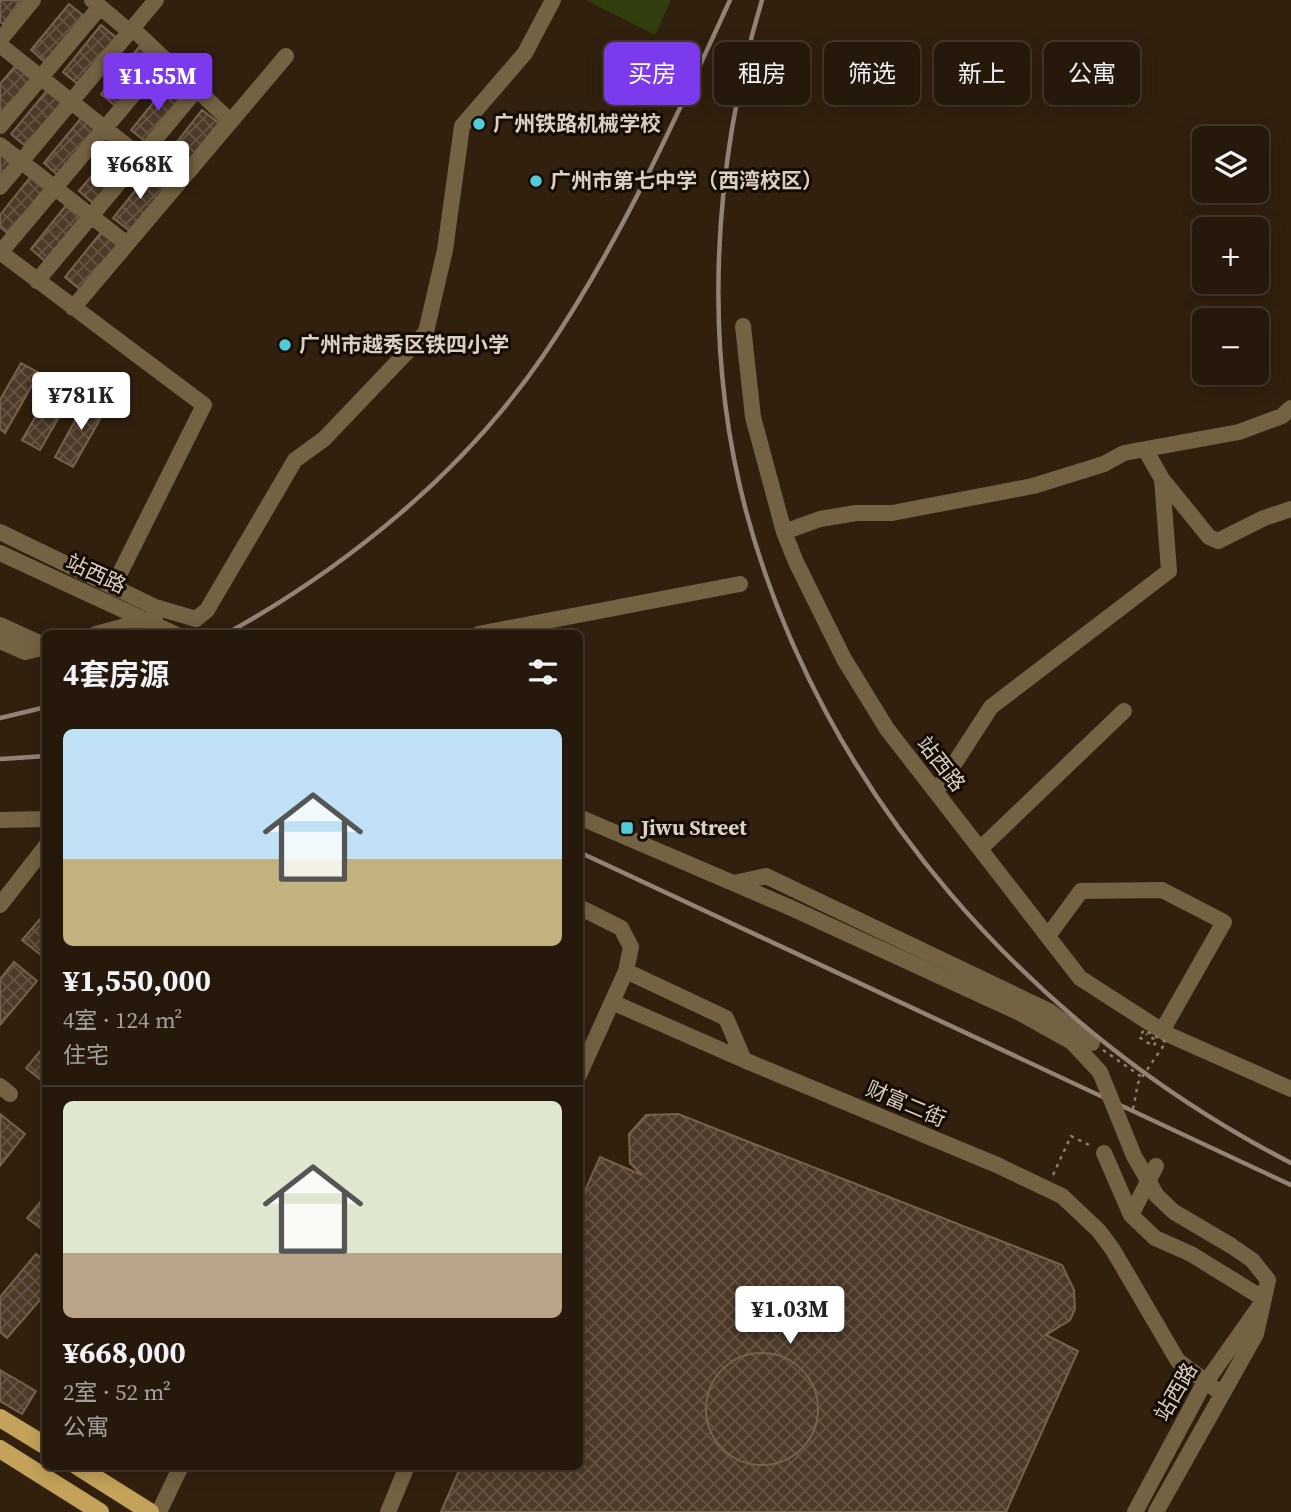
<!DOCTYPE html>
<html lang="zh">
<head>
<meta charset="utf-8">
<style>
	:root { --surface:#26180b; --page:#2e2114; --text:#f1f3f6; --muted:#a4a09d; --line:#42372c; --accent:#7c3aed }
	body { margin:0; font-family:"Source Serif 4","Noto Sans SC",serif; background:var(--page); color:var(--text); height:100vh; display:flex; flex-direction:column; font-size:26px; white-space:nowrap }
	* { box-sizing:border-box; margin:0 }
	p { font-size:23px; color:var(--muted) }
	.icon { flex:none; width:38px; height:38px; fill:none; stroke:currentColor; stroke-width:2; stroke-linecap:round; stroke-linejoin:round }
	.map { position:relative; flex:1; overflow:hidden }
	.side { position:absolute; left:42px; top:630px; width:541px; height:840px; display:flex; flex-direction:column; background:var(--surface); border-radius:10px; box-shadow:0 4px 18px #0003,0 0 0 2px var(--line) }
	.side>* { flex:none }
	.banner { position:absolute; left:604px; top:42px; width:581px; height:63px; display:flex; gap:14px }
	.buttons { position:absolute; left:1192px; top:126px; display:grid; gap:14px }
	.buttons a { display:grid; place-items:center; width:77px; height:77px; border-radius:10px; background:var(--surface); box-shadow:0 4px 18px #0003,0 0 0 2px var(--line); font-size:35px }
	.price { position:absolute; translate:-50% -60px; padding:0 16px; border-radius:7px; background:#fff; color:#222; font-size:23px; line-height:46px; filter:drop-shadow(0 2px 4px #0008) }
	.price::after { content:''; position:absolute; left:50%; top:42px; width:21px; height:16px; margin-left:-10px; background:inherit; clip-path:polygon(0 0,100% 0,50% 100%) }
	.price.selected { background:var(--accent); color:#fff }
	ul { padding:0; list-style:none }
	li { display:grid; align-content:center; gap:14px; height:371px; padding:0 21px }
	li+li { border-top:2px solid var(--line) }
	li span { display:grid; place-items:center; height:217px; border-radius:10px; color:#555 }
	li>.icon { margin-inline-start:auto }
	span .icon { width:126px; height:126px; fill:#fffc; stroke-width:1 }
	li b { font-size:30px }
	h2 { display:flex; justify-content:space-between; align-items:center; height:84px; padding:0 21px; font-size:30px }
	.tag { padding:0 24px; border-radius:10px; background:var(--surface); box-shadow:0 4px 18px #0003,0 0 0 2px var(--line); font-size:24px; line-height:63px }
	.tag.selected { background:var(--accent); color:#fff }
	.map>svg:first-child { display:block }
</style>
</head>
<body>
<div class="map">
<svg width="1291" height="1512" viewBox="0 0 1291 1512">
	<defs>
		<pattern id="building-cross-hatch" width="8" height="8" patternUnits="userSpaceOnUse" patternTransform="scale(1.75)"><rect width="8" height="8" fill="#4d3a28"/><path d="M0 0l8 8M0 8l8-8" fill="none" stroke="#665546"/></pattern>
	</defs>
	<rect width="100%" height="100%" fill="#32200f"/>
	<path fill="#2f3e0c" d="M586,0H671L655,35Z"/>
	<path fill="url(#building-cross-hatch)" stroke="#77624f" stroke-width="2" d="M0,0H21L3,24L0,22Z
		M69,4L85,17L47,64L31,50Z
		M101,25L118,39L80,86L63,72Z
		M139,47L156,61L118,108L101,94Z
		M16,65L32,78L0,118V84Z
		M169,83L185,97L147,143L131,130Z
		M49,88L65,101L28,148L11,134Z
		M202,110L219,123L181,170L165,157Z
		M82,117L98,130L60,177L44,163Z
		M117,145L133,158L95,205L79,191Z
		M0,151L14,162L0,180Z
		M151,171L168,184L130,231L113,218Z
		M32,175L49,189L11,236L0,227V215Z
		M68,203L85,216L47,263L31,249Z
		M103,230L120,244L82,291L65,277Z
		M21,363L39,373L5,433L0,429V400Z
		M56,381L74,391L40,450L22,440Z
		M88,397L107,407L73,467L55,457Z
		M46,912V959L22,940Z
		M14,962L37,981L0,1025V979Z
		M46,1044V1084L26,1068Z
		M0,1114L25,1134L0,1166Z
		M678,1114L1062,1265L1074,1290L1075,1309L1070,1320L1046,1335L1078,1351L1006,1512H441L461,1466H579V1204L600,1157L642,1175L630,1163L629,1134L646,1115Z
		M46,1195V1232L27,1218Z
		M36,1254L46,1262V1293L7,1338L0,1332V1297Z
		M706 1409a56 56 0 1 1 112 0a56 56 0 1 1-112 0Z
		M0,1370L36,1391L22,1414L0,1401Z"/>
	<g fill="none" stroke-linecap="round" stroke-linejoin="round">
		<path stroke="#8c7d6f" stroke-width="2.5" stroke-dasharray="3.5 5" stroke-linecap="butt" d="M1103,1050L1142,1077
			M1053,1175L1071,1136L1089,1145"/>
		<path stroke="#746342" stroke-width="16" d="M92,0L130,32
			M133,29L230,121
			M0,40L33,0
			M0,45L176,185
			M0,126L100,7
			M0,145L127,244
			M0,187L156,0
			M0,252L204,405L113,587
			M0,253L164,58
			M37,281L197,89
			M73,308L286,56
			M743,326L753,417L784,532L796,562L844,659L887,729L1080,978L1167,1034L1291,1089
			M1146,451L1162,479L1209,537L1218,541L1264,518L1291,509
			M0,532L155,607L196,619L207,610L295,460L324,439L426,332L445,250L462,126L525,53L553,0
			M784,532L820,519L856,513H892L1033,486L1104,464L1124,453L1239,432L1282,416L1291,408
			M0,625L46,646
			M96,634L155,618
			M478,634L740,584
			M0,641L25,652L46,647
			M936,792L991,707L1169,571L1162,479
			M579,817L789,907
			M0,820L46,819
			M980,849L1124,711
			M734,883L766,876L1049,1011L1092,1043
			M0,905L46,846
			M579,907L621,928L631,947L626,971L579,1075
			M1048,936L1081,891L1162,890L1224,922L1162,1031
			M626,971L726,1018L744,1060L997,1165L1062,1196L1099,1231L1113,1250L1178,1361L1221,1393
			M612,1002L744,1060
			M0,1086L10,1094
			M1104,1153L1131,1215L1155,1238L1191,1254L1264,1299
			M1131,1215L1156,1166
			M159,1512L181,1466
			M388,1512L407,1466
			M1135,1512L1201,1389L1261,1304
			M1156,1512L1256,1334L1268,1280L1252,1260L1230,1245"/>
		<path stroke="#c4a259" stroke-width="18" d="M0,1418L46,1446
			M0,1449L100,1512
			M77,1466L150,1512"/>
		<path stroke="#928376" stroke-width="4.5" d="M762,0C713,163 702,345 746,511C822,795 1033,1030 1291,1163
			M226,634C348,566 463,473 543,356C619,245 674,122 730,0
			M0,718L46,707
			M0,759L46,756
			M579,852L1291,1185"/>
		<path stroke="#8c7d6f" stroke-width="2.5" stroke-dasharray="3.5 5" stroke-linecap="butt" d="M1133,1109L1138,1083L1166,1042L1144,1030L1139,1037L1153,1046L1157,1041L1146,1034"/>
		<path stroke="#746342" stroke-width="16" d="M0,553L175,634
			M789,907L1020,1013L1072,1042L1100,1072L1134,1156L1157,1196L1174,1212L1230,1245"/>
	</g>
	<g fill="#52cbd8" stroke="#140c05" stroke-width="2.5">
		<circle cx="479" cy="124" r="7"/>
		<circle cx="536" cy="181" r="7"/>
		<circle cx="285" cy="345" r="7"/>
		<rect x="620" y="821" width="14" height="14" rx="3.5"/>
	</g>
	<g text-anchor="middle" stroke-width="6" stroke-linejoin="round" paint-order="stroke">
		<g font-size="21" font-weight="bold" fill="#dbcfc4" stroke="#140c05" text-anchor="start">
			<text x="493" y="131">广州铁路机械学校</text>
			<text x="550" y="188">广州市第七中学（西湾校区）</text>
			<text x="299" y="352">广州市越秀区铁四小学</text>
			<text x="641" y="835">Jiwu Street</text>
		</g>
		<g font-size="21" fill="#dbcfc4" stroke="#140c05">
			<text transform="translate(96 574) rotate(25)" y="7">站西路</text>
			<text transform="translate(941 764) rotate(52)" y="7">站西路</text>
			<text transform="translate(906 1104) rotate(23)" y="7">财富二街</text>
			<text transform="translate(1176 1392) rotate(-60)" y="7">站西路</text>
		</g>
	</g>
</svg>
<div class="buttons">
<a><svg class="icon" aria-label="layers" viewBox="0 0 24 24"><path d="M12 4l9 5-9 5-9-5zM3 14l9 5 9-5"/></svg></a>
<a>+</a>
<a>−</a>
</div>
<b class="price selected" style="left:158px;top:113px">¥1.55M</b>
<b class="price" style="left:140px;top:201px">¥668K</b>
<b class="price" style="left:81px;top:432px">¥781K</b>
<b class="price" style="left:790px;top:1346px">¥1.03M</b>
<div class="banner">
<a class="tag selected">买房</a>
<a class="tag">租房</a>
<a class="tag">筛选</a>
<a class="tag">新上</a>
<a class="tag">公寓</a>
</div>
<section class="side">
<h2>4套房源<svg class="icon" aria-label="filters" viewBox="0 0 24 24"><path d="M4 7h16M4 17h16"/><circle cx="9" cy="7" r="2"/><circle cx="15" cy="17" r="2"/></svg></h2>
<ul>
<li><span style="background:linear-gradient(#bfe0f5 60%,#c2b280 0)"><svg class="icon" aria-label="home" viewBox="0 0 24 24"><path d="M3 11l9-7 9 7M6 9v11h12V9"/></svg></span><div><b>¥1,550,000</b><p>4室 · 124 m²</p><p>住宅</p></div></li>
<li><span style="background:linear-gradient(#dfe7d0 70%,#b9a48a 0)"><svg class="icon" aria-label="home" viewBox="0 0 24 24"><path d="M3 11l9-7 9 7M6 9v11h12V9"/></svg></span><div><b>¥668,000</b><p>2室 · 52 m²</p><p>公寓</p></div></li>
</ul>
</section>
</div>
</body>
</html>
